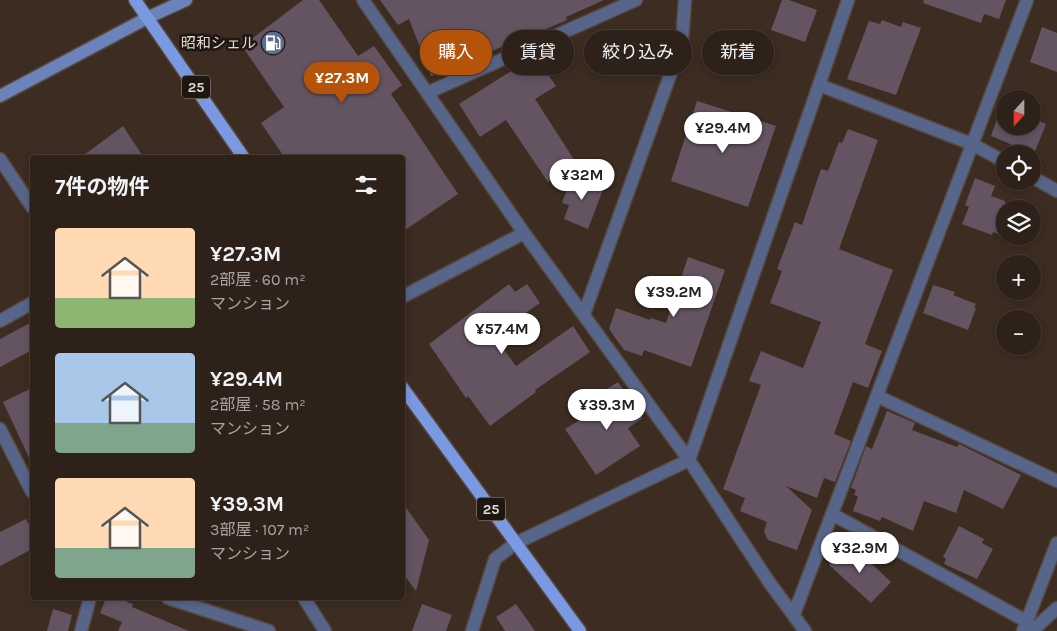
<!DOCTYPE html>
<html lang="ja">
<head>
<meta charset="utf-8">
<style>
	:root { --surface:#2d2119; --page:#392e26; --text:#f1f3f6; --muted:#a7a3a2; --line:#483e38; --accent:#b45309 }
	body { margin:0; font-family:Karla,"Noto Sans JP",sans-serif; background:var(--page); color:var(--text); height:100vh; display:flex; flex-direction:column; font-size:19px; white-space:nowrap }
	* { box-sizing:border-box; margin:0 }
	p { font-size:16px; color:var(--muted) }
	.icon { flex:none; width:28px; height:28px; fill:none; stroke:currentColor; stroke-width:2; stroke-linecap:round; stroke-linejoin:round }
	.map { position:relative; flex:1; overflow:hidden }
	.drawer { position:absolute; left:30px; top:155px; width:375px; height:445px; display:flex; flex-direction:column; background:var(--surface); border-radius:5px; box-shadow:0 2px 8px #0003,0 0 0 1px var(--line) }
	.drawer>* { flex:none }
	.hud { position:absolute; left:420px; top:30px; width:475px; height:45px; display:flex; gap:10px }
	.needle { width:32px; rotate:201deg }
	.controls { position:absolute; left:996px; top:90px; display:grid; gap:10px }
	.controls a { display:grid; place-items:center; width:45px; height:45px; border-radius:50%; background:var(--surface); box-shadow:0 2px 8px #0003,0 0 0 1px var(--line); font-size:25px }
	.price { position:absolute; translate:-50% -42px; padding:0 11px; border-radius:18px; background:#fff; color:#222; font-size:16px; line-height:32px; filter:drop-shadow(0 1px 2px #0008) }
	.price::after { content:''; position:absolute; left:50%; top:30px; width:15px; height:11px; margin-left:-8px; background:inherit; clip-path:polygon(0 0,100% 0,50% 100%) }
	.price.on { background:var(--accent); color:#fff }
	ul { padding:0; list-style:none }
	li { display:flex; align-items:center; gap:15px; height:125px; padding:0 25px }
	li span { display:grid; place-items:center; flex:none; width:140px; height:100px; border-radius:5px; color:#555 }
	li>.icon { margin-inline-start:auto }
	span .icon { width:60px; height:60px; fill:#fffc; stroke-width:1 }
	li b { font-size:21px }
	h2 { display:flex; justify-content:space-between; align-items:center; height:60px; padding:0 25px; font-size:21px }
	.chip { padding:0 18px; border-radius:22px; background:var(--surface); box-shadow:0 2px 8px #0003,0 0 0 1px var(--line); font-size:18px; line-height:45px }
	.chip.on { background:var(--accent); color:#fff }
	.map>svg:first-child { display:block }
</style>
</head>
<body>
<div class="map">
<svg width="1057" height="631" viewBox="0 0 1057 631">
	<rect width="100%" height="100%" fill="#3c2c21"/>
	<path fill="#645462" d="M303,0H319L358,56L374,46L402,85L391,94L458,194L402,232V158H285L261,123L284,107L242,46Z
		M380,0H604L566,17L567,20L553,26L431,76L409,19L398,25Z
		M782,0H789L817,10L805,42L771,30Z
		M924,0H1006L999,19L984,14L981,23L923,3Z
		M882,20L901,27L903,22L921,28L896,95L847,79L869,21L880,24Z
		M1042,27L1057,33V72L1030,62Z
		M535,56L556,86L535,99L575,161L548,182L506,120L480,137L459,104Z
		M697,101L776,126L748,207L671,181Z
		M1002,105L1005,106V126H1032V118L1046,124L1034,154L991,136Z
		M123,126L144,158H80Z
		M848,129L878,140L839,249L893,270L865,344L882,351L868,388L853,382L834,434L851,441L835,482L824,478L817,498L786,486L812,510L797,550L768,540L764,532L767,522L740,511L745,498L723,489L761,385L749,381L761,351L803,368L821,322L770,303L782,271L777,269L795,222L802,225L821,169L828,171L839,142L842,143Z
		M572,175L604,187L588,229L564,219L569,205L562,203Z
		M975,178L995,186L991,196L1005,201V236L993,232L992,235L962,224L969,207L965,205Z
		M688,257L725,270L691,367L644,350L642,356L624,350L609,329L616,308L650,320L651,318L666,323Z
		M509,284L515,292L527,284L540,303L493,335L516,366L573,326L590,352L535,390L536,392L490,426L468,396L466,398L429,344Z
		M933,285L955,292L953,295L976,304L974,307L976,308L968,330L923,313Z
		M32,322V350L0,367V339Z
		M618,382L643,418L628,428L640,446L596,475L565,429L609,402L602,392Z
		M32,388V464L3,402Z
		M887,411L915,423L912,430L957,447L959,444L1021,475L1003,509L964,490L956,513L924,501L913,531L882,517L880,521L853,511L858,496L854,495L856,490L851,488L866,446L872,449Z
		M402,502L429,540L416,591L402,572Z
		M26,519L32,530V549L0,566V532Z
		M959,526L984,539L982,543L993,549L977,579L944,564L946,559L943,557Z
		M835,548L856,558L860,553L891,582L871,603L829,565Z
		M106,598H117L133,604L132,607L189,631H118L122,622L100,613Z
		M422,604L452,615L446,631H412Z
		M516,604L535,631H505L496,617Z
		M53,609L72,615L68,631H47Z"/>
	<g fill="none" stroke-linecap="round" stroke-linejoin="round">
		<g stroke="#57473d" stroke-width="15">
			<path id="street" d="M363,0L524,233L689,460L769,582L805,631
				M819,85L848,0
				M429,92L636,0
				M0,159L32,207
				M1032,177L1057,191
				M402,297L524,233
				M584,314L682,42L685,0
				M0,321L32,303
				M877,396L1057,481
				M0,429L32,492
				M832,514L1026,621
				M168,598L269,631
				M304,598L325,631
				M794,614L1027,0
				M81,631L90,598
				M472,631L495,559L516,543L689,460L819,85L972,144L1005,162
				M1023,631L1057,543
				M1032,631L1057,608"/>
		</g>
		<g stroke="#57473d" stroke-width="15">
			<path id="secondary" d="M0,96L149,17L186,0"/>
		</g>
		<g stroke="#57473d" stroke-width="15">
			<path id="primary" d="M135,0L244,158
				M402,387L580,631"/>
		</g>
		<use href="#street" stroke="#566589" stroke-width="12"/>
		<use href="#secondary" stroke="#6b82bb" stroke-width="12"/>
		<use href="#primary" stroke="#7b98e2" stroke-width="12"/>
	</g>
	<defs>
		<g id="fuel-disc" transform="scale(1.25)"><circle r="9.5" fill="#5c6f8a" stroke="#1e1611"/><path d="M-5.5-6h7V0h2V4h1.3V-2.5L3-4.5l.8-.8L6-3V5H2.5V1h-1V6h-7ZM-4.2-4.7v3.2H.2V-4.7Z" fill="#fff"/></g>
	</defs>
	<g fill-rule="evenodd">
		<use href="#fuel-disc" x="273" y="43"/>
	</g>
	<g text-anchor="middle" stroke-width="5" stroke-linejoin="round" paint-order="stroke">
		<g fill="#1e1611" stroke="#a79c97" stroke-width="1">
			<rect x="182" y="75.5" width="28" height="23" rx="4"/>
			<rect x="477" y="497.5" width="28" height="23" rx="4"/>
		</g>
		<g font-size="14" font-weight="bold" fill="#e2d6d0">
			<text x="196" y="92">25</text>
			<text x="491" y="514">25</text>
		</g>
		<g font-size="15" fill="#e2d6d0" stroke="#1e1611" text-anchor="end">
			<text x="256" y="48">昭和シェル</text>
		</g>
	</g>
</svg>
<div class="controls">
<a><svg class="needle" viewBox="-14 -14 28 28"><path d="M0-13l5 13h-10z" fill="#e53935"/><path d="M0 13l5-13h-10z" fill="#a7a3a2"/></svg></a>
<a><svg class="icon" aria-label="locate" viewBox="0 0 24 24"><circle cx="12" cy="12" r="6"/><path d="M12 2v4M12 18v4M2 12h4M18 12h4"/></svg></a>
<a><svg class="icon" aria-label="layers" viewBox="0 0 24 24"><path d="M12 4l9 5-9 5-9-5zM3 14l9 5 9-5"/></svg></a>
<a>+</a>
<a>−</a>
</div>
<b class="price on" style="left:342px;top:104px">¥27.3M</b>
<b class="price" style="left:723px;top:154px">¥29.4M</b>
<b class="price" style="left:582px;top:201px">¥32M</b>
<b class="price" style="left:674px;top:318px">¥39.2M</b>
<b class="price" style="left:502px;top:355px">¥57.4M</b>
<b class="price" style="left:607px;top:431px">¥39.3M</b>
<b class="price" style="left:860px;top:574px">¥32.9M</b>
<div class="hud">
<a class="chip on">購入</a>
<a class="chip">賃貸</a>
<a class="chip">絞り込み</a>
<a class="chip">新着</a>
</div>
<section class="drawer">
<h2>7件の物件<svg class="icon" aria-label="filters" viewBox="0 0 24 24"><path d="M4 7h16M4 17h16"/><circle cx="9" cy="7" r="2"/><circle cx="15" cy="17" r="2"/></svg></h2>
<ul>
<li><span style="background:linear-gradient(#ffd9b3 70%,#8fb573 0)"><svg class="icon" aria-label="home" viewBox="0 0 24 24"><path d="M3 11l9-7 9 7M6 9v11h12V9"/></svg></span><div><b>¥27.3M</b><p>2部屋 · 60 m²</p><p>マンション</p></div></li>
<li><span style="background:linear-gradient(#a9c7e8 70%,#7fa58c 0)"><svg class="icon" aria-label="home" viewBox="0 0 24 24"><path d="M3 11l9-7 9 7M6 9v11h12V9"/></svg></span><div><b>¥29.4M</b><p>2部屋 · 58 m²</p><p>マンション</p></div></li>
<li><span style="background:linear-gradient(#ffd9b3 70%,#7fa58c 0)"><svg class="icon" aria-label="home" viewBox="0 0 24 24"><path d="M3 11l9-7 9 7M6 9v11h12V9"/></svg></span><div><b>¥39.3M</b><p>3部屋 · 107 m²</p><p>マンション</p></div></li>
</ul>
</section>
</div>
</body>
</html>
